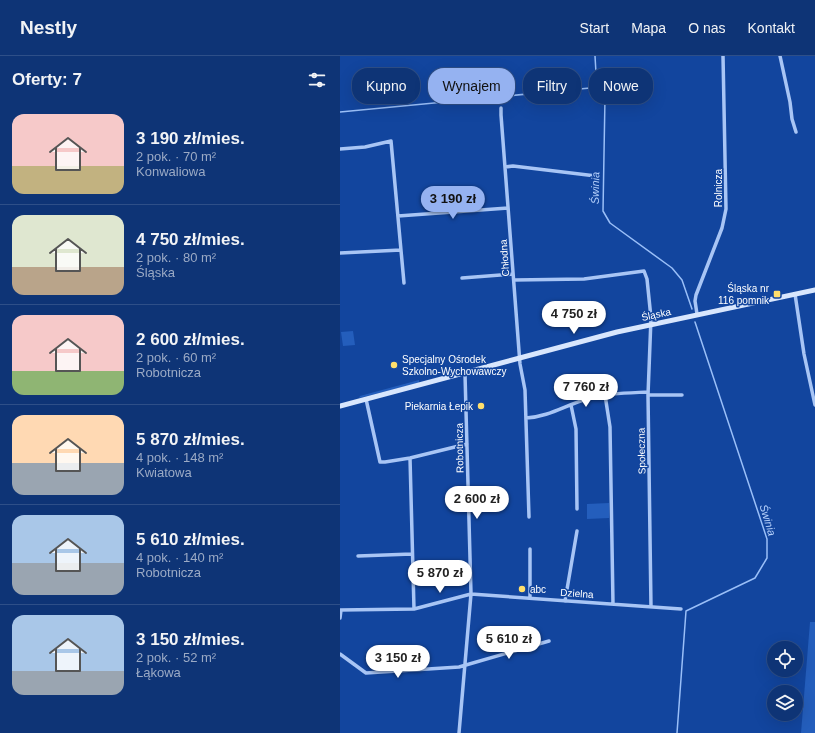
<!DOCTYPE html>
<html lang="pl">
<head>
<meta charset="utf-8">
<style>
	:root { --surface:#0e3476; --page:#1c3f7e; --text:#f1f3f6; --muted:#9baac5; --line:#2e4f88; --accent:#95b2f1 }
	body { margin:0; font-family:Arial,sans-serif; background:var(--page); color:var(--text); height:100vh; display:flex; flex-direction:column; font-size:15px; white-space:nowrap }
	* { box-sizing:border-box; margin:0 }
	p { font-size:13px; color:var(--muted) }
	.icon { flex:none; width:22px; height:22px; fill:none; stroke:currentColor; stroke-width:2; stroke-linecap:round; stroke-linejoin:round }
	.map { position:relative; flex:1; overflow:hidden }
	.details { display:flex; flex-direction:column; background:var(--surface); width:340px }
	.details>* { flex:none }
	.banner { position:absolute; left:12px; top:12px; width:380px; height:36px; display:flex; gap:8px }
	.controls { position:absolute; left:427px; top:585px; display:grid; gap:8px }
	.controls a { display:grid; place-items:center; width:36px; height:36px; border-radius:50%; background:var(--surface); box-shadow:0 4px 16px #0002,0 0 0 1px var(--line); font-size:20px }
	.price { position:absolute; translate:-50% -34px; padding:0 9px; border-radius:14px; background:#fff; color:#222; font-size:13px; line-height:26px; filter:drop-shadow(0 1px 2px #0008) }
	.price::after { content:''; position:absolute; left:50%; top:24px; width:12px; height:9px; margin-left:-6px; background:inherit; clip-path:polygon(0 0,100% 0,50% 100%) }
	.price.active { background:var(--accent); color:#111 }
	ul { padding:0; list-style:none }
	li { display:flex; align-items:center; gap:12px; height:100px; padding:0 12px }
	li+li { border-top:1px solid var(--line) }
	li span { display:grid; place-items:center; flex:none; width:112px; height:80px; border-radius:12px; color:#555 }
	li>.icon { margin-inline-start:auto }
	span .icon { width:48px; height:48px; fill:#fffc; stroke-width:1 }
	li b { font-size:17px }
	h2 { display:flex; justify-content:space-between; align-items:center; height:48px; padding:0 12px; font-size:17px }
	.tag { padding:0 14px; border-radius:16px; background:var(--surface); box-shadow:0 4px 16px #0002,0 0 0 1px var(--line); font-size:14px; line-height:36px }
	.tag.active { background:var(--accent); color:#111 }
	header { display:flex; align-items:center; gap:24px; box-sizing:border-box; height:56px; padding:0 20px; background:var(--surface); border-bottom:1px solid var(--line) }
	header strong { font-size:19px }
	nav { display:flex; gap:22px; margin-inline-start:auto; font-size:14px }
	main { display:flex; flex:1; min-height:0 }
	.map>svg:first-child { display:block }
</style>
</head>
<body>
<header>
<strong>Nestly</strong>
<nav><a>Start</a><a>Mapa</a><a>O nas</a><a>Kontakt</a></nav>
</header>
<main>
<section class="details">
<h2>Oferty: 7<svg class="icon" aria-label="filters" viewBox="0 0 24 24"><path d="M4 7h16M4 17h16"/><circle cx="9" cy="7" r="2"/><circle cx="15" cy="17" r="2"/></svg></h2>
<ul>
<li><span style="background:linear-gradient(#f6c9c9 65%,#c2b280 0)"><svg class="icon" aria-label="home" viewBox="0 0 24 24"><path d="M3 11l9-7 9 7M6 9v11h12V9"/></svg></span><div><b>3 190 zł/mies.</b><p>2 pok. · 70 m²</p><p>Konwaliowa</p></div></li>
<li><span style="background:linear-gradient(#dfe7d0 65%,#b9a48a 0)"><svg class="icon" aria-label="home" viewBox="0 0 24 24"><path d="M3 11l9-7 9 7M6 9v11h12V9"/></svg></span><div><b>4 750 zł/mies.</b><p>2 pok. · 80 m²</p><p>Śląska</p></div></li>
<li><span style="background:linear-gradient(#f6c9c9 70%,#8fb573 0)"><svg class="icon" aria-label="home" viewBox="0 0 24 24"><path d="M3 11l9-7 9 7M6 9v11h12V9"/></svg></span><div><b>2 600 zł/mies.</b><p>2 pok. · 60 m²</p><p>Robotnicza</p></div></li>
<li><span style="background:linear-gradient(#ffd9b3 60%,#9aa5b1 0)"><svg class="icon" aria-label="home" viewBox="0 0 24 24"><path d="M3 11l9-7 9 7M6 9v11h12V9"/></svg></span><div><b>5 870 zł/mies.</b><p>4 pok. · 148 m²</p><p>Kwiatowa</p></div></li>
<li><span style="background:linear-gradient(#a9c7e8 60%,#9aa5b1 0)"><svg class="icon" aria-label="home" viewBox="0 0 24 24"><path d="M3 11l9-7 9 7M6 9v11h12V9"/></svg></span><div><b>5 610 zł/mies.</b><p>4 pok. · 140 m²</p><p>Robotnicza</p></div></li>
<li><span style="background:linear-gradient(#a9c7e8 70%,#9aa5b1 0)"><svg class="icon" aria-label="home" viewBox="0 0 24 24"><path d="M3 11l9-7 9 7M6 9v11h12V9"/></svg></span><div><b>3 150 zł/mies.</b><p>2 pok. · 52 m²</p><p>Łąkowa</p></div></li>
</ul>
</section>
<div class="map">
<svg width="475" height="677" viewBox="0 0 475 677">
	<rect width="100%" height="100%" fill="#12459e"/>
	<path fill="#245ebc" d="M13,275L15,289L3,290L1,276Z
		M79,324V327L19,342L20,340Z
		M269,447V462L247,463V448Z
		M470,566H475V677H461Z"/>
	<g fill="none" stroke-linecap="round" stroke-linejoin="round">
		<path stroke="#9abff8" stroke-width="1.5" d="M255,0L257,34L265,41L263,155L270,167L332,212L342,224L352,253
			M0,56L250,32L256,34
			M337,677L346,555L415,522L427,502V483L355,266"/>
		<path stroke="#a8c5f5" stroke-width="3.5" d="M440,0L450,46L452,63L456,76
			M161,52V59L180,308L185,334L189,461
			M0,93L25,91L51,85L64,227
			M165,111L173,110L256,120
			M58,160L168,152
			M0,197L61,194
			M122,222L173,218
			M174,224L244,223L304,215L307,223L311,262L308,339L311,551
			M455,238L464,298L475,349
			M357,258L355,245L356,239L382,172L386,153L383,0
			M265,339L270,371L273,548
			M308,339H342
			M26,343L40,406H45L70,402L127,388
			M231,349L236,373L237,453
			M186,362C208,361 226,349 247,343C267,337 287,337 308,336
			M70,402L74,553
			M190,493V542
			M18,500L72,498
			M225,545L237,475
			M0,554L74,553L131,538L341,553
			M0,562L1,554
			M0,598L26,617L119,611L209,585
			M119,677L131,538L125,318"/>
		<path stroke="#d8e6fd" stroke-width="5" d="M0,350L277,276L475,234"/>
	</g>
	<g fill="#ffdf6c" stroke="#12459e" stroke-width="1.5">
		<rect x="433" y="234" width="8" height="8" rx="2"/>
		<circle cx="54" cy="309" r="4"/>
		<circle cx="141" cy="350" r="4"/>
		<circle cx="182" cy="533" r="4"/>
	</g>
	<g text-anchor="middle" stroke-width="3" stroke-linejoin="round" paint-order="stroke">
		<g font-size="10" fill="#fff" stroke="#12459e">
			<text transform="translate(378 132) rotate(-90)" y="4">Rolnicza</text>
			<text transform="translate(164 202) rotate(-94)" y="4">Chłodna</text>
			<text transform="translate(316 258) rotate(-12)" y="4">Śląska</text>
			<text transform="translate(119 392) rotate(-91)" y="4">Robotnicza</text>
			<text transform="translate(301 395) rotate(-91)" y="4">Społeczna</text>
			<text transform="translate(237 537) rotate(4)" y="4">Dzielna</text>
		</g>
		<g font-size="10" fill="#fff" stroke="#12459e" text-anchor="end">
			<text x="429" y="236">Śląska nr<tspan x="429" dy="12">116 pomnik</tspan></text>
			<text x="62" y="307" text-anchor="start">Specjalny Ośrodek<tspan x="62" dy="12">Szkolno-Wychowawczy</tspan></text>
			<text x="133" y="354">Piekarnia Łepik</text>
			<text x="190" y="537" text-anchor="start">abc</text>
		</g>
		<g font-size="11" font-style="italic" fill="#b5d0fb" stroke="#12459e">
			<text transform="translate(255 132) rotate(-89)" y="4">Świnia</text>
			<text transform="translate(428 464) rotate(73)" y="4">Świnia</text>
		</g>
	</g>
</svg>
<div class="controls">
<a><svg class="icon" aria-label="locate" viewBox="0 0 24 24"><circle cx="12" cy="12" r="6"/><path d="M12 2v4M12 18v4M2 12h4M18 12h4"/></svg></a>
<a><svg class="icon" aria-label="layers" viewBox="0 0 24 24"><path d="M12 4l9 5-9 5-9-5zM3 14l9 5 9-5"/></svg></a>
</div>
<b class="price active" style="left:113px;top:164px">3 190 zł</b>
<b class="price" style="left:234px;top:279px">4 750 zł</b>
<b class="price" style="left:246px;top:352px">7 760 zł</b>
<b class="price" style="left:137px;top:464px">2 600 zł</b>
<b class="price" style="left:100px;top:538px">5 870 zł</b>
<b class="price" style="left:169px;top:604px">5 610 zł</b>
<b class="price" style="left:58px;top:623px">3 150 zł</b>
<div class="banner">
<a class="tag">Kupno</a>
<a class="tag active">Wynajem</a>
<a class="tag">Filtry</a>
<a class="tag">Nowe</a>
</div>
</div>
</main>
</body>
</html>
